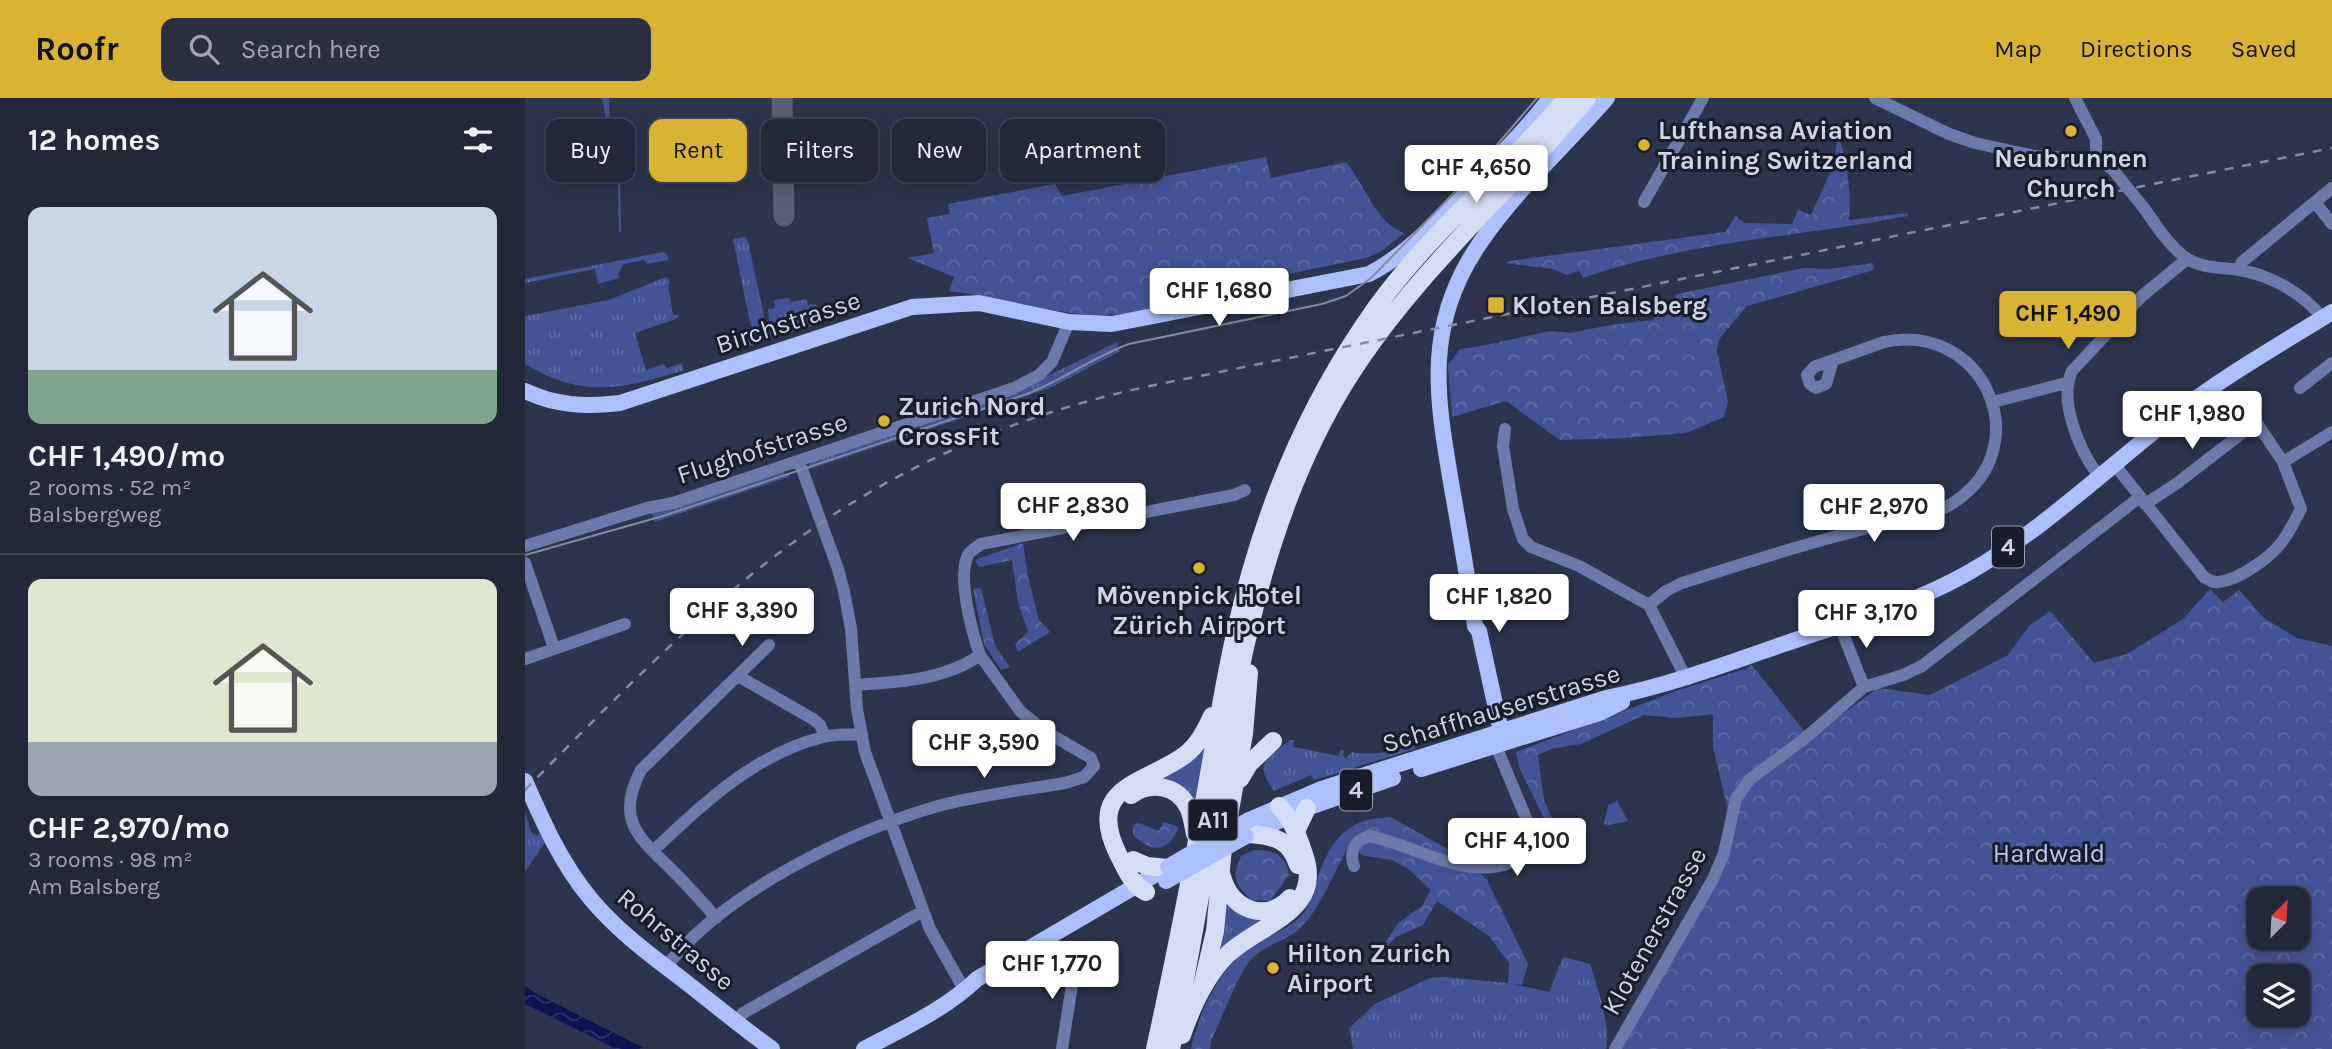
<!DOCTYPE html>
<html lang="en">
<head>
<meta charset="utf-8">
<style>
	:root { --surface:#22283a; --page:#2a3042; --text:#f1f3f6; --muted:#a2a6af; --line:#3f4454; --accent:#dab333 }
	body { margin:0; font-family:Karla,sans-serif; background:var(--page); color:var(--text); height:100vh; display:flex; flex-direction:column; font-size:26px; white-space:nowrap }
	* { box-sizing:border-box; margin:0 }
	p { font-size:23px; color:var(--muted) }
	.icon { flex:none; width:38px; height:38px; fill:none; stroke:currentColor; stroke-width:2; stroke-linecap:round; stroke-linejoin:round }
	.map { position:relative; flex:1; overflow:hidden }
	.panel { display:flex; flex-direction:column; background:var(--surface); width:525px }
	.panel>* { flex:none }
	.top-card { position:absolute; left:21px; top:21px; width:665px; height:63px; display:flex; gap:14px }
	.needle { width:46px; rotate:24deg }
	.tools { position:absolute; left:1722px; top:789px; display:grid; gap:14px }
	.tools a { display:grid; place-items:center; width:63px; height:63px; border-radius:14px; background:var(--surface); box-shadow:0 4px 18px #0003,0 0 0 2px var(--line); font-size:35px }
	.price { position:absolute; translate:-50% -60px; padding:0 16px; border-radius:7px; background:#fff; color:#222; font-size:23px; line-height:46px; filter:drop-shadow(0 2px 4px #0008) }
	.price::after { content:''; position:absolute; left:50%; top:42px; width:21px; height:16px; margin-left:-10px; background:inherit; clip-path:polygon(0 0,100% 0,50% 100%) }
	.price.current { background:var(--accent); color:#111 }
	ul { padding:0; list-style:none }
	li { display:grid; align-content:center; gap:14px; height:371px; padding:0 28px }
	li+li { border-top:2px solid var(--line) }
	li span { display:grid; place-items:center; height:217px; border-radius:14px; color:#555 }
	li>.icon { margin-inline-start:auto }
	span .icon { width:126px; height:126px; fill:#fffc; stroke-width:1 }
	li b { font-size:30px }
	h2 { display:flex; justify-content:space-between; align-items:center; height:84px; padding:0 28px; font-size:30px }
	.chip { padding:0 24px; border-radius:14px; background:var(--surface); box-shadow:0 4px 18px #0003,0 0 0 2px var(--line); font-size:24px; line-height:63px }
	.chip.current { background:var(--accent); color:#111 }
	header { display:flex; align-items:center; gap:42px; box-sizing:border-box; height:98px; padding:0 35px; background:var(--accent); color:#111 }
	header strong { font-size:33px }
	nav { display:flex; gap:38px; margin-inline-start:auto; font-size:24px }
	.search { width:490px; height:63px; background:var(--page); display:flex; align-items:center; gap:18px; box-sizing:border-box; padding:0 24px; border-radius:14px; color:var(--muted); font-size:26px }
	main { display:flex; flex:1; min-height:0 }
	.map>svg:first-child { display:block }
</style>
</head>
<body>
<header>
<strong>Roofr</strong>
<div class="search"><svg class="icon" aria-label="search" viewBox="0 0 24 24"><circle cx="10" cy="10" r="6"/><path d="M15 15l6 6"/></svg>Search here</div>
<nav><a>Map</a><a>Directions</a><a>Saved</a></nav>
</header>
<main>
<section class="panel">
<h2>12 homes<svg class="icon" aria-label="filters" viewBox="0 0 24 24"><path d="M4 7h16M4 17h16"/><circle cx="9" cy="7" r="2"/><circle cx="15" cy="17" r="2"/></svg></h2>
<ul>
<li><span style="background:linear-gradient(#c9d6e8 75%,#7fa58c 0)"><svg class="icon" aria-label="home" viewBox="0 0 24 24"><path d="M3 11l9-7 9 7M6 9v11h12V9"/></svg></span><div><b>CHF 1,490/mo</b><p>2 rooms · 52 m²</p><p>Balsbergweg</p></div></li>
<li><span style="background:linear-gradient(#dfe7d0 75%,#9aa5b1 0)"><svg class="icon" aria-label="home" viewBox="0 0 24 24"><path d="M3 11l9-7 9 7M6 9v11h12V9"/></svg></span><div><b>CHF 2,970/mo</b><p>3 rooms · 98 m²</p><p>Am Balsberg</p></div></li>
</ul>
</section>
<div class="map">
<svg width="1807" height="951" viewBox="0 0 1807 951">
	<defs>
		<pattern id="grass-tufts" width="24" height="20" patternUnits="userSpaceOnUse" patternTransform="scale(1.75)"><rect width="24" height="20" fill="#435496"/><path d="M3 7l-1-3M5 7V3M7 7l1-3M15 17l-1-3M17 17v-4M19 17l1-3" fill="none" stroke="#5d6ca5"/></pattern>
		<pattern id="forest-crowns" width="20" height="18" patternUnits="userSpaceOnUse" patternTransform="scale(1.75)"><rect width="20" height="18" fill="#435496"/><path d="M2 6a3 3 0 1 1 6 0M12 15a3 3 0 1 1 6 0" fill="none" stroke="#5d6ca5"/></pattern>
		<pattern id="water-waves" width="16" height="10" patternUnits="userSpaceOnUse" patternTransform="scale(1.75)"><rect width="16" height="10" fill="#0d1250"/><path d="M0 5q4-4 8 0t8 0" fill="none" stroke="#2f3469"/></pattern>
	</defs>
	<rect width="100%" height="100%" fill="#2d354e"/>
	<path fill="url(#grass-tufts)" d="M77,0H84L85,32L94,33L96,134H94L93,84Z
		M220,139L223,143L239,218L232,246L216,251L223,240L226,229L208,141Z
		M138,154L141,155L144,162L122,166L119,162L99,166L93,175L94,180L73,186L70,171L0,185V181Z
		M141,179L144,181L145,186L143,187L148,217H154L151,221L110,235L121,272L139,266L142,270L157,265L159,272C98,291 58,301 0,266V218L84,202Z
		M264,200L266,204L281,201L283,207L291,206L293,213L300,219L299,224L239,243L244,224L243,211L250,210L249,202Z
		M592,244L595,253L527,289L396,334L394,328L502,288Z
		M382,331L377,340L282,372L287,362Z
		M258,372L259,375L266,378L129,424L127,415Z
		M893,635L890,651L789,682L786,677L749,693C728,664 741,662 765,642H769L768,649L814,658L815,652L820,653L817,657L821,660L827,654C846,658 883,655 893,635Z
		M681,641L669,713L614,685Z
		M1092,703L1103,723L1084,727L1079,726L1083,707Z
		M0,713L6,734L12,738L14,735L21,743L0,774Z
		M699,796L749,816L689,863Z
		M1038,859L1065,866C1073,892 1085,924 1081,951H828L824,930L850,906L905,880L919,879L983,885L1024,894Z"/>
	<path fill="url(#forest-crowns)" fill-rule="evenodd" d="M1313,34C1321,64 1327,91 1324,122L1382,115L1383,118C1275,139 1163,143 1058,180L1054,173L1042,177L1028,171L980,165L985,163L1200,134L1211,118L1220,125L1267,126L1273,112L1286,117L1309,66Z
		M741,59L746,80L821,64C840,87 851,125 879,135L855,154L841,160L710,187L711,193C669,201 614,218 573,217C522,215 474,198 424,193L429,179L383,160L409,155L402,120L425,116L423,106L530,86L537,98Z
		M1348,165L1349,172L1222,208L1194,241L1192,253L1203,304L1199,319L1161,335L1099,340L1035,342L981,303L927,319L923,267L935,251L957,248L1025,233L1046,235L1085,227L1128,222L1152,196L1279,170L1303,171Z
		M498,445L503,479L514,522L525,534L493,554L490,546L503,534L493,504L487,462L454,469L450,462Z
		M456,490L470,548L485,569L476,572L459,546L448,491Z
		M1685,491L1698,504L1714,492L1739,520L1772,540L1807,548V951H1094L1202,760L1204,718L1188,648V616L1153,620L1119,617L1056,646L1026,651L1013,657L1019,702L1038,746L1030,743L994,669L991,654L1154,592L1223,570L1226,566L1279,633L1305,625L1353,590L1405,597L1483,557L1504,528L1525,513L1569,565L1602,556L1658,521ZM1734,802H1773V840H1734ZM1734,878H1773V917H1734Z
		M865,719L941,761L962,782L1003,866L997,887L983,885L984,865L964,838L912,803L898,827L871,839L852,859L873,825L897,808L906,792L882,770L867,762L841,758L822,750C812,771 790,820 772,833C757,844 735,849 723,865C708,888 698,918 686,943L685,951H666C672,919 695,870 722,851C739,838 762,833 777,817C784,809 788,794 792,783C799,758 812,732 839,723C847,720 857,720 865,719Z
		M639,724L654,729C643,754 628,756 608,737V727L614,725L634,733Z
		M729,752C749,752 761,757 764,777L745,803L726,802C710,785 706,780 716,758Z"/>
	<path fill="url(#water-waves)" d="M1143,806L1146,808L1148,822L1145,831L1138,834L1133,825V811Z
		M0,888L12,896L121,951H91L0,906Z"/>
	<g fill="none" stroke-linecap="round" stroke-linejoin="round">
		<path stroke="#596077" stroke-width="21" d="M257,0L259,118"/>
		<path stroke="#6b7aab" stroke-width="12" d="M1350,0L1424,36L1450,45L1509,58L1575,61L1588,72
			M1550,0L1571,41V61
			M1119,104L1178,0
			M1790,104L1807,126
			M1619,110C1631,127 1644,148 1661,160C1677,171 1696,169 1714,172C1746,177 1777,195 1798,220
			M1713,172L1717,164L1807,90
			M1775,290L1807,265
			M1468,304L1541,285
			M980,331L978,348L988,411L998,441L1006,449L1054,468L1124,507L1161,580
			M274,363L313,471L319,493L326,531L332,611L340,654L405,831L440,893
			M1758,364L1807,334
			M1589,366L1679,479C1684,482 1688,485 1694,484C1713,482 1745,460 1756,445C1764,435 1770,422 1776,411L1758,364L1717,303
			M1574,378C1555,354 1533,303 1547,273L1617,198L1662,161
			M1620,406L1651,386L1730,325
			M0,448L122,410L148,405L489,290L514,277L527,264L544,224
			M0,465L29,550
			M1124,507L1141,493L1157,485C1216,466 1275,447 1335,432C1366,424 1404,422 1431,403C1513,347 1459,223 1359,244L1289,269L1282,277L1285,286L1291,290L1301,286L1308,262
			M1315,528L1339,589
			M455,557C447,534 432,479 443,457C446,452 451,450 456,446L709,397L720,392
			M0,561L100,526
			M213,578L288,621L295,627L300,638
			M128,753C177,706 230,656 298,639C309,636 323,637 336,636
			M829,768C824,754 829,743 844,738C893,747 947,789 997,759C1007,753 1009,749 1008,737L971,648
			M191,820C177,803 162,787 146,771C113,739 90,721 116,672L244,547
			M141,869C199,794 323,734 413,708C454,697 498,692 540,685L559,679L569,668L566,660L518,632L495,613L455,557C420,582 373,584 331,587
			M211,923L218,915L398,813
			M537,951L551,861
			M1090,951L1188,781L1199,755L1211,701L1224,682L1279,641L1339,589L1378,577L1397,568L1615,399"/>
		<path stroke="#acc0fc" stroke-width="16" d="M0,293C31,308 62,309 95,305L387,209L454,205L544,224L587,226L844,176C887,154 917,117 949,84C975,57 1003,30 1025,0
			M976,633L954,533L950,528C943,484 936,440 928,396C912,302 897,229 955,145C991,92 1040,48 1082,0
			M896,671L1074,615L1097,604
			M0,683C18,724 36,765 65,800C93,834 128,859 162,885C190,907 218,930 247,951
			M724,722L796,691L1081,600C1141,588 1196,568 1253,548C1317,526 1382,509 1441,476C1519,432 1585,367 1656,312C1704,275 1756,246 1807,214
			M721,738L782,710L868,680
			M339,951C377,931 421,911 452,881L643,769"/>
		<path stroke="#d5ddf5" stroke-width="18" d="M715,681L724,666L748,643
			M606,697C625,683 652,687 663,709C667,717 668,727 670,736
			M771,733L782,710
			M725,736C750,738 765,742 773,767
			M608,762L622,768L642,770
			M697,778C705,811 740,826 765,800
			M621,794C606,786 601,771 593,756C559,687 621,686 660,657C673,647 680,633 687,618
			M676,893L690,833L698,750L719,636L724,575
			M657,937C667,908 680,879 702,857C733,826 800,815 779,756C773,738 767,722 754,708
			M630,951C647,873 663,794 677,715C688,657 696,599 709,541C733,429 774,323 839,227C895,142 977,78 1042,0
			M646,951C665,864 679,775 694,687C718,544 746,401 825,277C891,173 985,94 1062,0"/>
		<path stroke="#858ca0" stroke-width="2" d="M0,457L138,418L502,296C538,282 568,259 604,246L797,206L821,198L846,180L943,81L1012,0"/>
		<path stroke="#858ca0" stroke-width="2.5" stroke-dasharray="9 9" stroke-linecap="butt" d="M0,692C90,601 185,501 290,429C392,359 504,314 625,288L1807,50"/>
		<path stroke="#6b7aab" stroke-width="12" d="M1588,72L1619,110"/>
		<path stroke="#acc0fc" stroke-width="16" d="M643,769L724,722
			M641,783L721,738"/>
	</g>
	<g fill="#dab333" stroke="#191d29" stroke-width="2.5">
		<circle cx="1546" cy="33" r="7"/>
		<circle cx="1119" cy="47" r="7"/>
		<rect x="962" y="198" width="18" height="18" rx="3.5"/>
		<circle cx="359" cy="323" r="7"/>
		<circle cx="674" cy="470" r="7"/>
		<circle cx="748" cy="870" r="7"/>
	</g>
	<g text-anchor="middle" stroke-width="6" stroke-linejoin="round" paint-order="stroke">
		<g fill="#191d29" stroke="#989ead" stroke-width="2">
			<rect x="1467" y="428.5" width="32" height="41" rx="5"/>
			<rect x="815" y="671.5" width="32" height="41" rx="5"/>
			<rect x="663.5" y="701.5" width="49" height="41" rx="5"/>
		</g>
		<g font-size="24" font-weight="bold" fill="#cfd5e5">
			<text x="1483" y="457">4</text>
			<text x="831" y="700">4</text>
			<text x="688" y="730">A11</text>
		</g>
		<g font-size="26" font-weight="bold" fill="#cfd5e5" stroke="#191d29" text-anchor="start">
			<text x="1133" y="41">Lufthansa Aviation<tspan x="1133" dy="30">Training Switzerland</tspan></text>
			<text x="1546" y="69" text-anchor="middle">Neubrunnen<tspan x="1546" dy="30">Church</tspan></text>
			<text x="987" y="216">Kloten Balsberg</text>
			<text x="373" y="317">Zurich Nord<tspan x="373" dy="30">CrossFit</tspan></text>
			<text x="674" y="506" text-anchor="middle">Mövenpick Hotel<tspan x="674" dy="30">Zürich Airport</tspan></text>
			<text x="762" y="864">Hilton Zurich<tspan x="762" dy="30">Airport</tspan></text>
		</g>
		<g font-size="26" fill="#cfd5e5" stroke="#191d29">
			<text transform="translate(263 224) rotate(-18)" y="9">Birchstrasse</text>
			<text transform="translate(237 350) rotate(-18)" y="9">Flughofstrasse</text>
			<text transform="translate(976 610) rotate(-17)" y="9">Schaffhauserstrasse</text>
			<text transform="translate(1129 833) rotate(-61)" y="9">Klotenerstrasse</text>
			<text transform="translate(151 841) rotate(40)" y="9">Rohrstrasse</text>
		</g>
		<g font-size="26" fill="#bac7ee" stroke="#191d29">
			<text x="1524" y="764">Hardwald</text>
		</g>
	</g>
</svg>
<div class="tools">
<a><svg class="needle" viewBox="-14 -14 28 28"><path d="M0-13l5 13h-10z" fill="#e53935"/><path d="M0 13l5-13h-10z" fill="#a2a6af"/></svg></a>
<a><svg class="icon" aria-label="layers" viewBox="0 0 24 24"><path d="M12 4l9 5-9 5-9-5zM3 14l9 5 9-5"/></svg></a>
</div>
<b class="price" style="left:951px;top:107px">CHF 4,650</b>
<b class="price" style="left:694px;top:230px">CHF 1,680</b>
<b class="price current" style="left:1543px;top:253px">CHF 1,490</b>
<b class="price" style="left:1667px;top:353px">CHF 1,980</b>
<b class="price" style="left:548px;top:445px">CHF 2,830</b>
<b class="price" style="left:1349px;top:446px">CHF 2,970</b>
<b class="price" style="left:974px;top:536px">CHF 1,820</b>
<b class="price" style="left:217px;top:550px">CHF 3,390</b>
<b class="price" style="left:1341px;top:552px">CHF 3,170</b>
<b class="price" style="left:459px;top:682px">CHF 3,590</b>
<b class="price" style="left:992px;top:780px">CHF 4,100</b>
<b class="price" style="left:527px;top:903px">CHF 1,770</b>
<div class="top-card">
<a class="chip">Buy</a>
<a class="chip current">Rent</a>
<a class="chip">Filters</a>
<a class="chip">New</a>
<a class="chip">Apartment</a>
</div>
</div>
</main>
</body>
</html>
